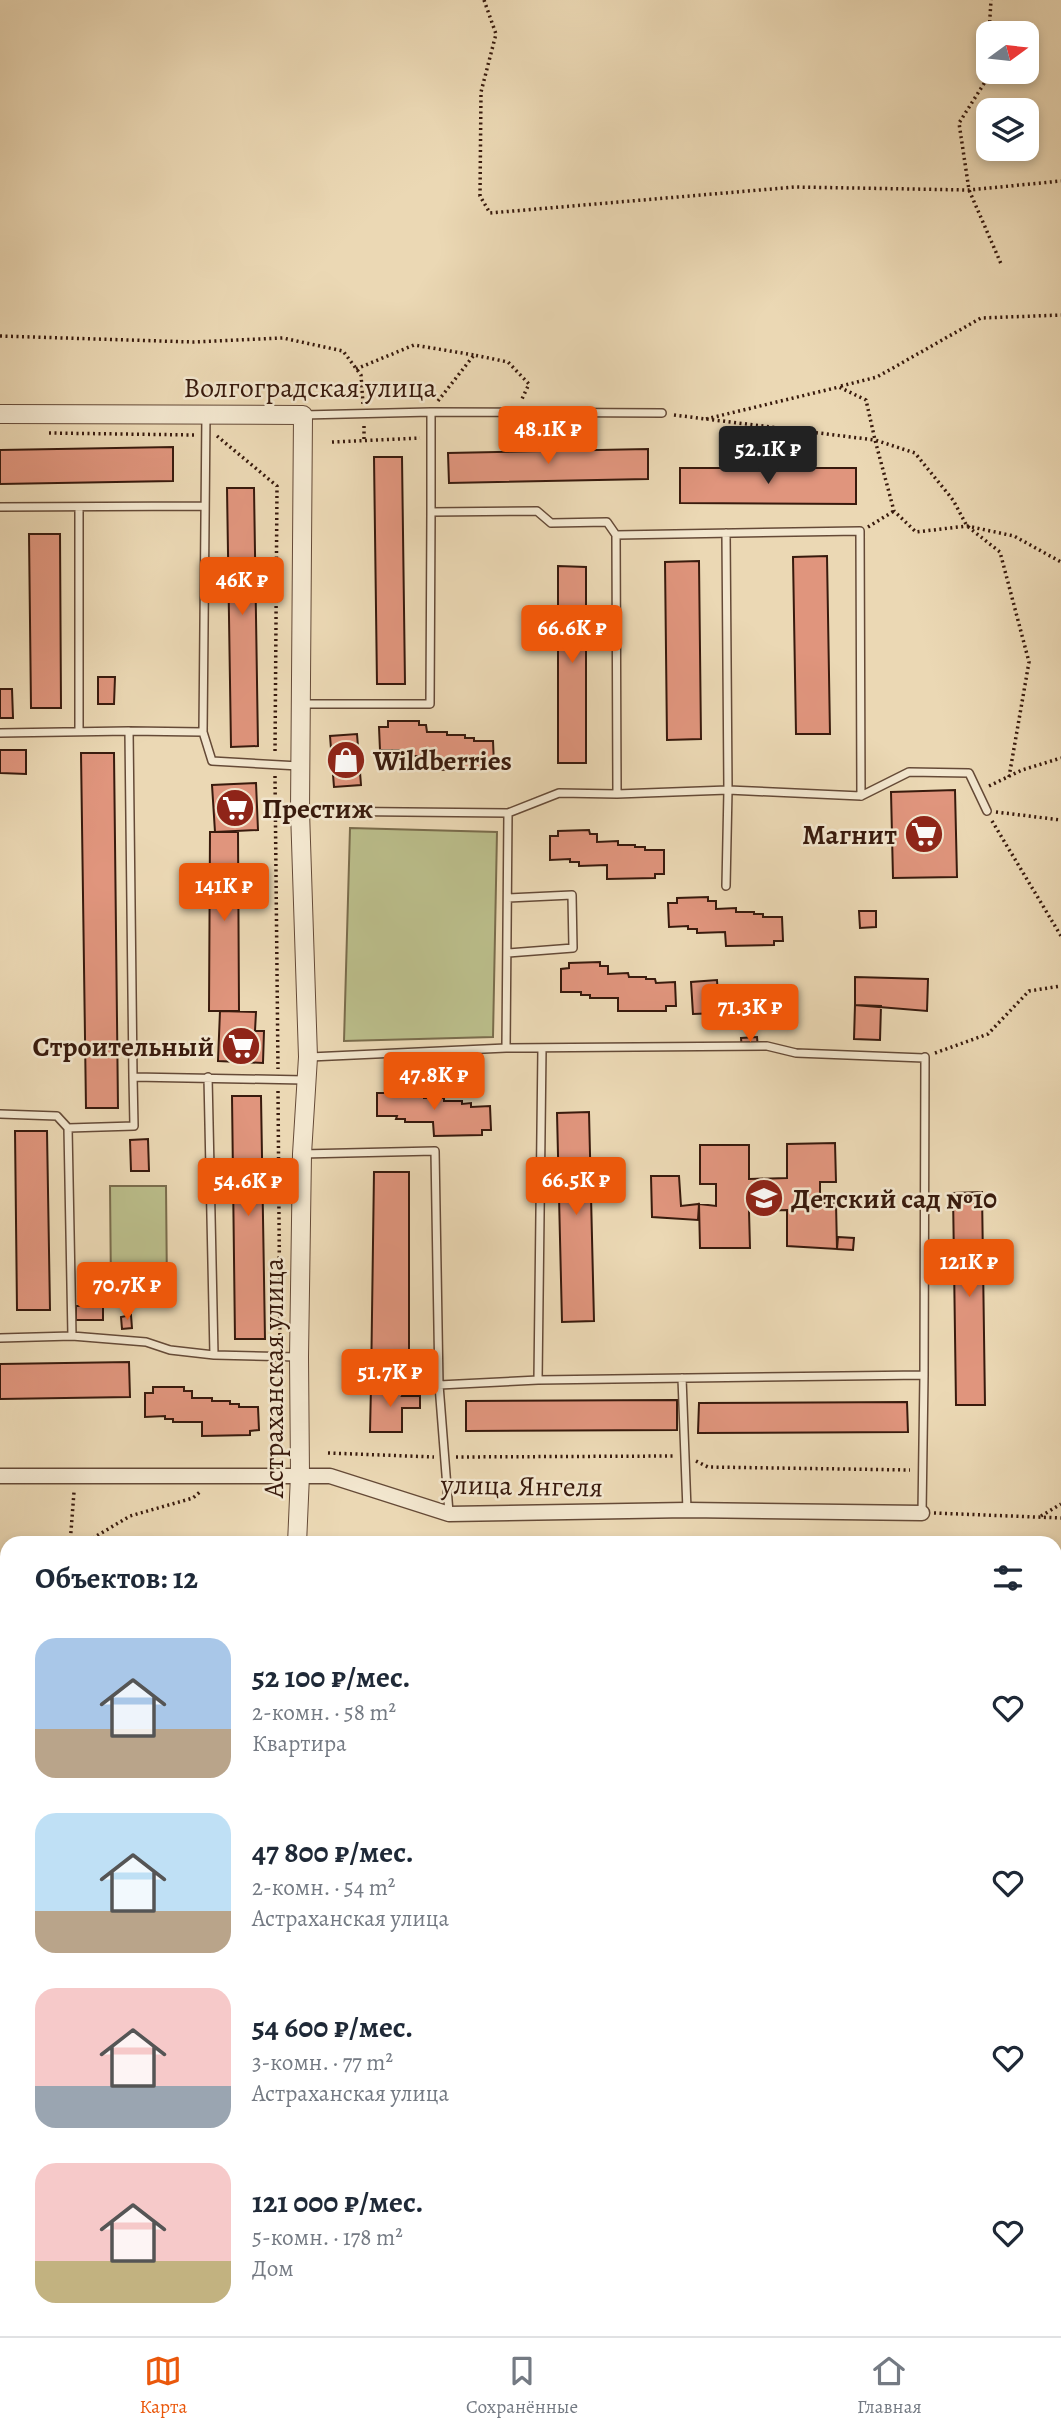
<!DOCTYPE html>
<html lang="ru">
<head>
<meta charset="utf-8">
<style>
	:root { --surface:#fff; --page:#f2f2f3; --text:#1f2937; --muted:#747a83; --line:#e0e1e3; --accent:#ea580c }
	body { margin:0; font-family:Alegreya,serif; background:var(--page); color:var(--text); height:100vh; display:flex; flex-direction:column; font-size:26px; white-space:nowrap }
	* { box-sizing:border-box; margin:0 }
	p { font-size:23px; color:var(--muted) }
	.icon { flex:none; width:38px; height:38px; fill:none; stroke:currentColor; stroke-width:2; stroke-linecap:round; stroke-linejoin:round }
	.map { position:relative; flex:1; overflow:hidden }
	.sheet { position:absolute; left:0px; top:1536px; width:1062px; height:800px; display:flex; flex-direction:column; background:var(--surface); border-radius:21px 21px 0 0; box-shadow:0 4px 10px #0003 }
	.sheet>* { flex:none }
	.needle { width:46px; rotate:75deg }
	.fabs { position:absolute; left:976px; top:21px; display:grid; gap:14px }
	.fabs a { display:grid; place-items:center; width:63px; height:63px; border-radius:14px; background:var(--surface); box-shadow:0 4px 10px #0003; font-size:35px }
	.price { position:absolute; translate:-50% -60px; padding:0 16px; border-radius:7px; background:var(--accent); color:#fff; font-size:23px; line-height:46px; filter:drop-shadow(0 2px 4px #0008) }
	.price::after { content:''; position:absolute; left:50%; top:42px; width:21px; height:16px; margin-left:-10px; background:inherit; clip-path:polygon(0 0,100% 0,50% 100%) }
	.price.selected { background:#222; color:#fff }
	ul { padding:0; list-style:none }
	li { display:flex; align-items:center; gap:21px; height:175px; padding:0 35px }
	li span { display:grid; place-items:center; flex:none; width:196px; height:140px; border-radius:21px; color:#555 }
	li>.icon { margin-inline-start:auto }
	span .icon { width:84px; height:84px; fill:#fffc; stroke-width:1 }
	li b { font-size:30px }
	h2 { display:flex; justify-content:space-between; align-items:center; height:84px; padding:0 35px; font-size:30px }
	.tabs { display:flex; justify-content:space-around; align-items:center; height:98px; border-top:2px solid var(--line); background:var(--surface); font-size:19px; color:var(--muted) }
	.tabs a { display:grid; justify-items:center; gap:4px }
	.tabs .selected { color:var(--accent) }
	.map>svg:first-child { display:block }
</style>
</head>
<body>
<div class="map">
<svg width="1061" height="2336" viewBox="0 0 1061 2336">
	<rect width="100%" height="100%" fill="#ebd8b4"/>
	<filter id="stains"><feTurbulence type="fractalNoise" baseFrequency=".00286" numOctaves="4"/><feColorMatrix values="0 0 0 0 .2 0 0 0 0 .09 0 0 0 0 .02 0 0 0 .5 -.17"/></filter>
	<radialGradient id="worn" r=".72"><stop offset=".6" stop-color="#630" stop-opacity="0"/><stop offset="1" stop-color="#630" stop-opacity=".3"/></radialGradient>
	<path fill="#bbbe8b" stroke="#7a6c4c" stroke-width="2" d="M350,828L497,832L493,1037L344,1041Z
		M110,1186H166L167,1290H111Z"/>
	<path fill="#e0957d" stroke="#381a0d" stroke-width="2" d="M173,447V481L0,484V450Z
		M648,449V479L449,483L448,453Z
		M374,457H402L405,684H377Z
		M680,468H856V504L680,503Z
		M227,488H254L258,746L231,747Z
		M29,534H60L61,708H31Z
		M827,556L830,734H796L793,557Z
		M699,561L701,739L667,740L665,562Z
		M558,566L586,567V763H558Z
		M98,677H115L114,704H98Z
		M0,689H12L13,718H0Z
		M388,721H419V725H426L427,732H447V735H465V738H474V741H493L494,764L484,765L485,769L436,770V756H408V753H399V750H380L379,727H388Z
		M357,734L361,785L334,787L330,736Z
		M0,750H26V774L0,773Z
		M81,753H114L118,1108H86Z
		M256,783L258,830L215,832L212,785Z
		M955,790L957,877L893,878L891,792Z
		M589,830L590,834H597V842L618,841V845H635V847H645V850H664V874H655V878L607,879V865L579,866V862H570V859L550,860V836H558V831Z
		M210,832H238L239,1011H209Z
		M708,897V901H716V909L736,908V912H754V914H763V917H782L783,941H774V945L726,946L725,932L697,933V929H688V926L669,927L668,903H677V898Z
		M859,911H876V927L860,928Z
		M600,962V966H608V974L628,973L629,977H646V979H655L656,983L675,982L676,1006H666V1011H618V998H590V995H581V992H561V969L569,968V963Z
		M855,977L928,979L927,1011L855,1005Z
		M717,980L719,1013L693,1014L691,982Z
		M855,1005L881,1006L880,1040L854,1039Z
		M220,1011L256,1012L255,1031H264L263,1063L218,1061Z
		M757,1037L758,1049L742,1050L741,1038Z
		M385,1087H416V1090H424V1098H444V1101H462V1104L471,1103V1107L490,1106L491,1130H482V1135L434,1136L433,1122H405V1119H396L397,1116H377V1093H385Z
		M232,1096H261L265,1339H235Z
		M589,1112L594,1321L562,1322L557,1113Z
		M15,1131H47L50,1310H17Z
		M148,1139L149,1171H131L130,1140Z
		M835,1143L836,1182H820V1203H836L837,1249L787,1246V1210L749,1211L750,1248H700L699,1204L716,1206V1184H700V1145H749V1179L787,1178V1144Z
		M374,1172H409V1386L406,1389L371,1386Z
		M651,1176H679L681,1206L699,1204L698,1220L652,1217Z
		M982,1192L985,1405H956L953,1193Z
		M838,1237L854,1238L853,1250L837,1249Z
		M103,1305V1320H76V1306Z
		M131,1315L132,1328L122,1329L121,1317Z
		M129,1362L130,1397L0,1399V1364Z
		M371,1386L406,1389L402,1396H420V1408H402V1432H370Z
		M153,1387H184V1391H192V1398H212V1401H230V1404H239V1407H258L259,1430L250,1431V1435L202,1436V1422H173V1419H165V1416L145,1417V1393H153Z
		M677,1400V1430L466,1431V1401Z
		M907,1402L908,1432L698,1433L699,1403Z"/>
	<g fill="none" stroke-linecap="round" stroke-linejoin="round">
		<g stroke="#654a37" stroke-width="10">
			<path id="service" d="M303,415L431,412L662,413
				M0,507L204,506
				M79,508V731
				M726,533L728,790L726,886
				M616,535L617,794
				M301,704H430L431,512
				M203,732L206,414
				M0,733L129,731
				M861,796L909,772L969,773L987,811
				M302,811L508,813L559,793L617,794L728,790L861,796L860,531L616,535L607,522L551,523L537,511L431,512V412
				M508,953L573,948L572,895L508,898
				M506,1048L508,813
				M310,1057L506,1048L767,1046L796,1053L924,1058
				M133,1077L129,731L203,732L212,761L299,766
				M208,1077L214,1355L298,1357
				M0,1114L57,1116L68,1128
				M302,1154L435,1151L439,1385L449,1513
				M72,1336L146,1342L170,1350L214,1355
				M0,1338L72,1336L68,1128L134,1126L133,1077L305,1080
				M924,1375L925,1057
				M682,1378L687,1510
				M538,1380L542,1048
				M439,1385L538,1380L924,1375L922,1513
				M0,1611H7
				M331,2329L341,2336"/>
		</g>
		<g stroke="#654a37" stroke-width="17">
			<path id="minor" d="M0,1476H330L449,1514L687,1510L922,1513
				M1055,1595H1061"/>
		</g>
		<g stroke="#654a37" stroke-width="20">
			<path id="tertiary" d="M0,414L303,415L300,811L308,1057L302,1154L299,1357L300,1475L297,1544
				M302,2329V2336"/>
		</g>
		<path stroke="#381a0d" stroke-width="3.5" stroke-dasharray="2 3.5" stroke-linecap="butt" d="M484,0L496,34L481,92L480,196L490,213L795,187L969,190L1061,181
			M989,33L991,0
			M989,34L985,82L959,123L969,190L1002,266
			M0,336L193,342L283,338L343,351L361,375L363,404
			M356,369L414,345L474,355
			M841,386L877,377L981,318L1061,315
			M438,401L474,355L508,362L529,384L521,401
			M674,415L875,440L894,511L916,532L967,526L1014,536L1061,562
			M706,419L839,387L866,400L875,440L915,453L953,500L967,526L1000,552L1029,662L1009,777
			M49,433L195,435
			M217,436L277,486L275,754
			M364,439V426
			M332,442L420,438
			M868,527L894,511
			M275,776L278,1069
			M989,786L1022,770L1061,758
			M996,812L1061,820
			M992,821L1061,936
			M935,1053L988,1034L1029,991L1061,986
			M278,1091L280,1345
			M280,1367V1387
			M328,1453L434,1457
			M456,1457L675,1456
			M696,1461L708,1467L910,1470
			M934,1513L1061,1518
			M1041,1516L1061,1504
			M70,1544L74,1492
			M83,1544L130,1516L193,1498L201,1491
			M0,1564H7
			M1055,1959L1061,2001
			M0,2080L7,2079
			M0,2153L7,2160
			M7,2283V2294
			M150,2329L151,2336
			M18,2336L21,2329
			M1060,2336L1061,2329"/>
		<use href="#service" stroke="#f2e6ce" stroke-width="7"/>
		<use href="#minor" stroke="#f2e6ce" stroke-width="14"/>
		<use href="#tertiary" stroke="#f2e6ce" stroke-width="18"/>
	</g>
	<defs>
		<g id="shop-disc" transform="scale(2.0125)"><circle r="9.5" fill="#8f2418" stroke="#f2e6ce"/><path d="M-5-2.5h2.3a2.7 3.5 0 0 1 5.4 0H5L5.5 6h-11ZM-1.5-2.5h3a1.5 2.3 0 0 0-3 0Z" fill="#fff"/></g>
		<g id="supermarket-disc" transform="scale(2.0125)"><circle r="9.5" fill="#8f2418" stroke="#f2e6ce"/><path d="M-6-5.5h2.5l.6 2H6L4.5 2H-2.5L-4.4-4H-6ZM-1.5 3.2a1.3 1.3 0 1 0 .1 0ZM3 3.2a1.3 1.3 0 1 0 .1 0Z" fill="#fff"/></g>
		<g id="school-disc" transform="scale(2.0125)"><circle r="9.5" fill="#8f2418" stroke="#f2e6ce"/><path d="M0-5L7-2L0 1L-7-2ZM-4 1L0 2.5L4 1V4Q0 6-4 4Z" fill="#fff"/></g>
	</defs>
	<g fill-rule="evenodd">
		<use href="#shop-disc" x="346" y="760"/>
		<use href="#supermarket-disc" x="235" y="808"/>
		<use href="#supermarket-disc" x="924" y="834"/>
		<use href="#supermarket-disc" x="241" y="1046"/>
		<use href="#school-disc" x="764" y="1198"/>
	</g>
	<g text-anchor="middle" stroke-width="5" stroke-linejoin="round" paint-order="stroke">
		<g font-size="28" fill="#381a0d" stroke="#f2e6ce">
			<text x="310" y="397">Волгоградская улица</text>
			<text transform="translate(273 1378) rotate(-90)" y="10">Астраханская улица</text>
			<text transform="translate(522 1485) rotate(1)" y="10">улица Янгеля</text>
		</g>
		<g font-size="28" font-weight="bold" fill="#381a0d" stroke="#f2e6ce" text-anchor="start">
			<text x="373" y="770">Wildberries</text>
			<text x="262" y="818">Престиж</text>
			<text x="897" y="844" text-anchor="end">Магнит</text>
			<text x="214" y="1056" text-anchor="end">Строительный</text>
			<text x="791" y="1208">Детский сад №10</text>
		</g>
	</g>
	<rect width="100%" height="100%" filter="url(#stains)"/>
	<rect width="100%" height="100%" fill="url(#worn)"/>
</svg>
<div class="fabs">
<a><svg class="needle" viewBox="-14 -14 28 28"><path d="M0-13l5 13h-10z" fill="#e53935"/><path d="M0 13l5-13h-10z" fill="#747a83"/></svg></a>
<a><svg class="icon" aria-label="layers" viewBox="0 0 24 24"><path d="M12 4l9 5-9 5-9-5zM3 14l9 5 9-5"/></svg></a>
</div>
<b class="price" style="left:548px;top:466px">48.1K ₽</b>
<b class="price selected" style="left:768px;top:486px">52.1K ₽</b>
<b class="price" style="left:242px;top:617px">46K ₽</b>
<b class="price" style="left:572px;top:665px">66.6K ₽</b>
<b class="price" style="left:224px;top:923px">141K ₽</b>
<b class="price" style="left:750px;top:1044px">71.3K ₽</b>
<b class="price" style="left:434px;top:1112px">47.8K ₽</b>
<b class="price" style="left:576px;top:1217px">66.5K ₽</b>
<b class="price" style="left:248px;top:1218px">54.6K ₽</b>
<b class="price" style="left:969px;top:1299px">121K ₽</b>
<b class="price" style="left:127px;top:1322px">70.7K ₽</b>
<b class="price" style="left:390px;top:1409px">51.7K ₽</b>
<section class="sheet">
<h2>Объектов: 12<svg class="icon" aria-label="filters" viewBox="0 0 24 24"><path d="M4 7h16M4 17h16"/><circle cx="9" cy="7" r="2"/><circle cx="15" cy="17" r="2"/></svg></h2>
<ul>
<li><span style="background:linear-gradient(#a9c7e8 65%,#b9a48a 0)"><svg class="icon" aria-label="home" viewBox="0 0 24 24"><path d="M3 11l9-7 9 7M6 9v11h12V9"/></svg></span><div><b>52 100 ₽/мес.</b><p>2-комн. · 58 m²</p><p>Квартира</p></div><svg class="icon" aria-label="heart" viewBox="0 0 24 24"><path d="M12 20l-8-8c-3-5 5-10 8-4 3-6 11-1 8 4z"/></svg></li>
<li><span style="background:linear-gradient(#bfe0f5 70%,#b9a48a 0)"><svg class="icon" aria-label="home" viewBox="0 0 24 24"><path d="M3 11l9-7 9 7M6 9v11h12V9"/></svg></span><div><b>47 800 ₽/мес.</b><p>2-комн. · 54 m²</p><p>Астраханская улица</p></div><svg class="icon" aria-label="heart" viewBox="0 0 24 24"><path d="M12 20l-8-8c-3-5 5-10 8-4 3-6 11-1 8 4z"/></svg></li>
<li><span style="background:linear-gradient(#f6c9c9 70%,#9aa5b1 0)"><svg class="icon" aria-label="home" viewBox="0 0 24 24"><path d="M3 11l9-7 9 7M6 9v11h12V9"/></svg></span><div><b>54 600 ₽/мес.</b><p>3-комн. · 77 m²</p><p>Астраханская улица</p></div><svg class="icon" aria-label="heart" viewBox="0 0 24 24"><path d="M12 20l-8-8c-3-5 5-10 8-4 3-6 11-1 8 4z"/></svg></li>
<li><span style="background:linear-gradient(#f6c9c9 70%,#c2b280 0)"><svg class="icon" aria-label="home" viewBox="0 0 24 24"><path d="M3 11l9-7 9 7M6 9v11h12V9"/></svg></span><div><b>121 000 ₽/мес.</b><p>5-комн. · 178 m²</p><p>Дом</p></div><svg class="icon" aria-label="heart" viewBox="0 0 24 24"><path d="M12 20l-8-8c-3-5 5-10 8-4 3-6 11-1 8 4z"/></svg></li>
</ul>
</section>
</div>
<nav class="tabs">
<a class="selected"><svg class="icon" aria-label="map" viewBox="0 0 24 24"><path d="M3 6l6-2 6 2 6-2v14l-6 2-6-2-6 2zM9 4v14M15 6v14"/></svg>Карта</a>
<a><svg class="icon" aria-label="saved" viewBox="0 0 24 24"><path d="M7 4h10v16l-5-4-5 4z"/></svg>Сохранённые</a>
<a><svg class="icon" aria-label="home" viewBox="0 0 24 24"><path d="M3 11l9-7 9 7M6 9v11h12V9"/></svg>Главная</a>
</nav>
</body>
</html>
